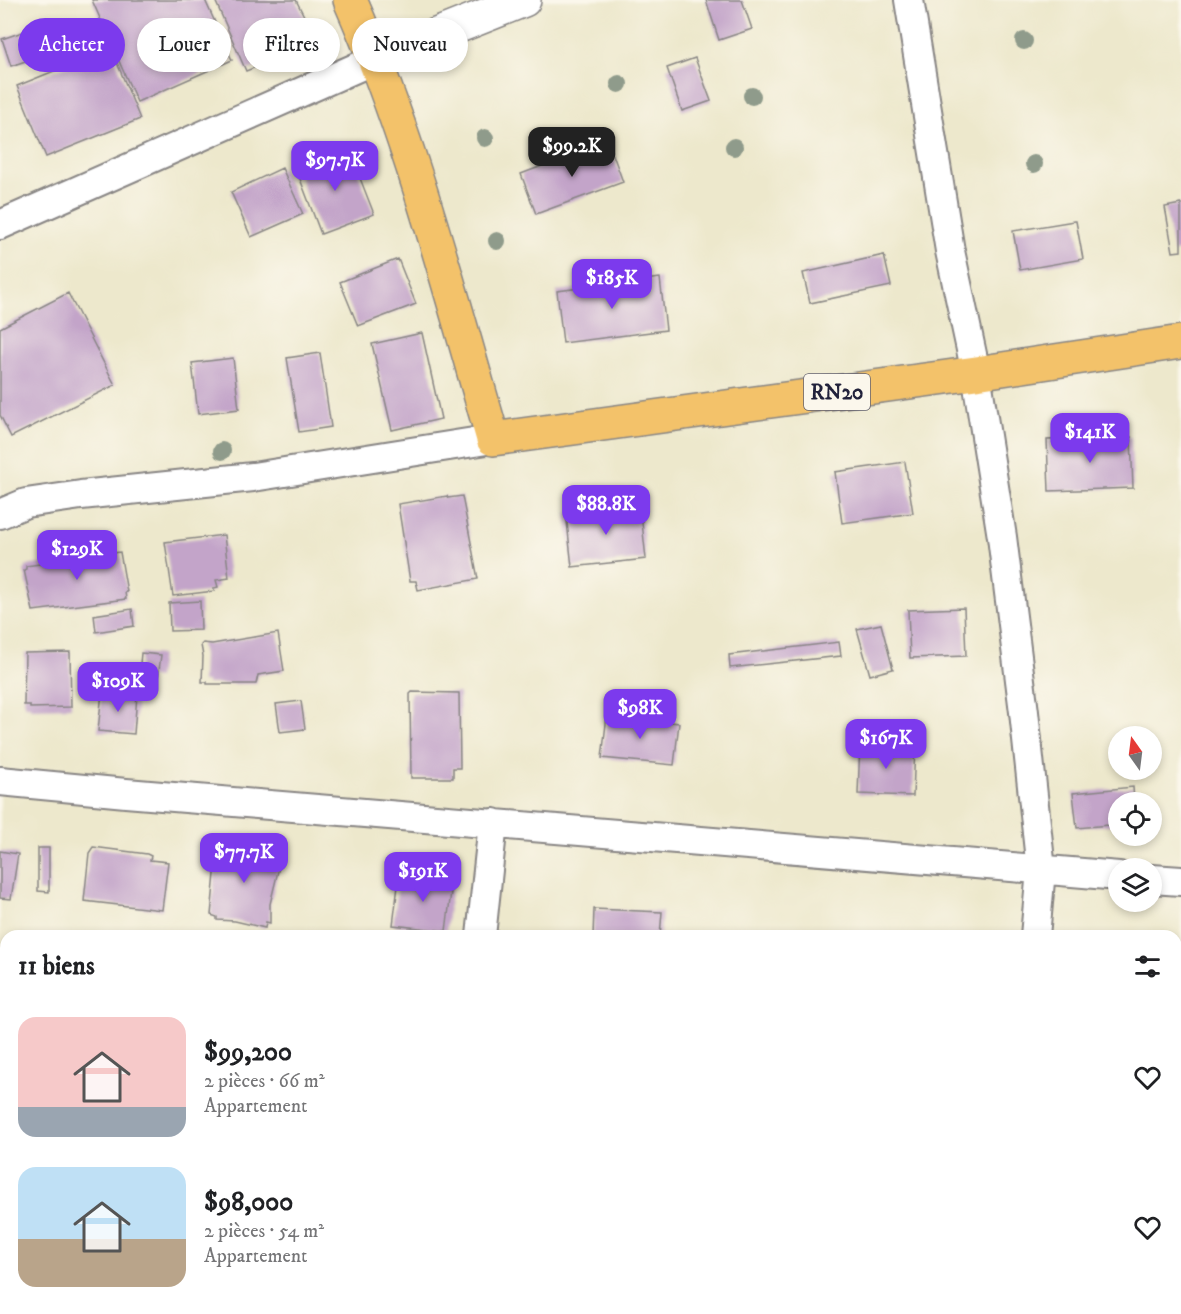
<!DOCTYPE html>
<html lang="fr">
<head>
<meta charset="utf-8">
<style>
	:root { --surface:#fff; --page:#f2f2f2; --text:#202124; --muted:#757577; --accent:#7c3aed }
	body { margin:0; font-family:"IM FELL DW Pica",serif; background:var(--page); color:var(--text); height:100vh; display:flex; flex-direction:column; font-size:22px; white-space:nowrap }
	* { box-sizing:border-box; margin:0 }
	p { font-size:20px; color:var(--muted) }
	.icon { flex:none; width:33px; height:33px; fill:none; stroke:currentColor; stroke-width:2; stroke-linecap:round; stroke-linejoin:round }
	.map { position:relative; flex:1; overflow:hidden }
	.side { position:absolute; left:0px; top:930px; width:1182px; height:384px; display:flex; flex-direction:column; background:var(--surface); border-radius:18px 18px 0 0; box-shadow:0 3px 9px #0003 }
	.side>* { flex:none }
	.banner { position:absolute; left:18px; top:18px; width:600px; height:54px; display:flex; gap:12px }
	.needle { width:39px; rotate:346deg }
	.controls { position:absolute; left:1108px; top:726px; display:grid; gap:12px }
	.controls a { display:grid; place-items:center; width:54px; height:54px; border-radius:50%; background:var(--surface); box-shadow:0 3px 9px #0003; font-size:30px }
	.price { position:absolute; translate:-50% -51px; padding:0 14px; border-radius:12px; background:var(--accent); color:#fff; font-size:20px; line-height:39px; filter:drop-shadow(0 2px 3px #0008) }
	.price::after { content:''; position:absolute; left:50%; top:36px; width:18px; height:14px; margin-left:-9px; background:inherit; clip-path:polygon(0 0,100% 0,50% 100%) }
	.price.current { background:#222; color:#fff }
	ul { padding:0; list-style:none }
	li { display:flex; align-items:center; gap:18px; height:150px; padding:0 18px }
	li span { display:grid; place-items:center; flex:none; width:168px; height:120px; border-radius:18px; color:#555 }
	li>.icon { margin-inline-start:auto }
	span .icon { width:72px; height:72px; fill:#fffc; stroke-width:1 }
	li b { font-size:26px }
	h2 { display:flex; justify-content:space-between; align-items:center; height:72px; padding:0 18px; font-size:26px }
	.pill { padding:0 21px; border-radius:27px; background:var(--surface); box-shadow:0 3px 9px #0003; font-size:21px; line-height:54px }
	.pill.current { background:var(--accent); color:#fff }
	.map>svg:first-child { display:block }
</style>
</head>
<body>
<div class="map">
<svg width="1181" height="1314" viewBox="0 0 1181 1314">
	<rect width="100%" height="100%" fill="#fbf7ec"/>
	<filter id="ink" filterUnits="userSpaceOnUse"><feTurbulence type="fractalNoise" baseFrequency=".0167" numOctaves="2"/><feDisplacementMap in="SourceGraphic" scale="12" xChannelSelector="R" yChannelSelector="G"/><feConvolveMatrix kernelMatrix="1 2 1 2 8 2 1 2 1" color-interpolation-filters="sRGB"/></filter>
	<filter id="wash" filterUnits="userSpaceOnUse"><feTurbulence type="fractalNoise" baseFrequency=".008" numOctaves="4" result="noise"/><feDisplacementMap in="SourceGraphic" scale="24" xChannelSelector="R" yChannelSelector="G"/><feGaussianBlur stdDeviation="1.35" result="paint"/><feColorMatrix in="noise" values="0 0 0 0 0 0 0 0 0 0 0 0 0 0 0 0 0 1.4 0 .05"/><feComposite in="paint" operator="in"/></filter>
	<g filter="url(#wash)">
		<rect width="100%" height="100%" fill="#ede8cc"/>
		<g id="blocks">
			<path fill="#c3a4c9" d="M92,0H205L232,60L137,102Z
				M215,0H296L314,36L306,39L309,46L246,71Z
				M706,0H742L752,29L719,40Z
				M31,29L40,56L11,66L2,39Z
				M111,48L140,119L46,157L17,86Z
				M695,58L711,101L682,111L667,68Z
				M608,141L623,182L536,214L521,174Z
				M349,150L374,214L321,234L297,171Z
				M282,168L303,214L251,237L231,192Z
				M1181,204V251L1173,252L1165,207Z
				M1074,221H1076L1083,259L1020,270L1013,231Z
				M884,255L891,286L810,303L803,273Z
				M398,259L416,304L358,326L340,282Z
				M660,278L666,330L563,343L557,291Z
				M68,293L115,385L11,437L0,415V328Z
				M422,333L441,419L392,430L372,344Z
				M320,353L331,427L299,432L287,358Z
				M233,358L239,409L198,414L192,363Z
				M1131,437L1133,488L1049,491L1047,440Z
				M905,462L913,513L842,523L835,472Z
				M447,496L448,498L462,496L478,579L418,590L416,581H410L398,504Z
				M640,504L646,559L572,567L566,513Z
				M224,535L229,578L216,580L218,587L214,588V591L173,596L165,542Z
				M112,549L113,553L120,552L127,592H125L126,599L33,611L24,570L26,569V566L61,561Z
				M200,601L201,630L170,631L169,603Z
				M964,608L966,656L910,658L908,610Z
				M132,609L134,626L96,632L94,615Z
				M881,624L893,669L870,675L857,629Z
				M278,633L284,671L258,675L256,684H207V682H202L203,656L201,645L203,643L212,644Z
				M839,642L841,656L730,668L729,655Z
				M70,652L71,707L30,708V705H24L25,653Z
				M141,653L161,655L158,678L139,675Z
				M102,692L137,695L134,734L98,731Z
				M412,692L459,693L460,768H453V778H411L410,694Z
				M301,701L305,729L280,732L276,704Z
				M607,715L679,723L674,765L602,758Z
				M860,743L915,745L913,796L858,794Z
				M1133,787L1134,802H1119V824L1077,828L1073,793Z
				M218,843L274,849L273,862L280,863L270,904V923L266,922L265,928L235,921L217,920V917L211,915Z
				M93,847L147,854L151,856L150,860L168,862L162,910L84,901L89,853Z
				M38,848H49V892L38,891Z
				M0,851L18,854L11,899L0,898Z
				M402,875L448,881V884H452L446,931L393,925L399,878H402Z
				M594,909L662,912L660,936H593Z
				M0,1004L6,1005V1024L0,1022Z
				M0,1041L6,1042V1114H0Z
				M64,1308H86L85,1314H63Z"/>
		</g>
	</g>
	<g filter="url(#ink)">
		<use href="#blocks" fill-opacity="0" stroke="#888584" stroke-width="1.5"/>
		<g fill="none" stroke-linecap="round" stroke-linejoin="round">
			<g stroke="#888584" stroke-width="32">
				<path id="minor" d="M909,0L950,251L976,373L1002,537L1024,712L1041,870L1035,936
					M0,225L376,59
					M0,514L26,503L81,495L253,477L493,439
					M0,781L126,793L1119,876
					M1152,879L1181,881
					M481,936L493,823
					M1176,1159L1181,1160
					M0,1165L6,1166
					M1152,1308L1181,1313
					M445,1314V1308
					M996,1314L997,1308"/>
			</g>
			<g stroke="#888584" stroke-width="36">
				<path id="tertiary" d="M376,59L524,0"/>
			</g>
			<g stroke="#888584" stroke-width="36">
				<path id="primary" d="M350,0C412,141 450,292 493,439L976,373L1181,342"/>
			</g>
			<use href="#minor" stroke="#fff" stroke-width="28"/>
			<use href="#tertiary" stroke="#fff" stroke-width="33"/>
			<use href="#primary" stroke="#f3c26a" stroke-width="33"/>
		</g>
		<g fill="#8f9b8b">
			<circle cx="1024" cy="41" r="9"/>
			<circle cx="619" cy="84" r="9"/>
			<circle cx="752" cy="96" r="9"/>
			<circle cx="485" cy="138" r="9"/>
			<circle cx="734" cy="147" r="9"/>
			<circle cx="1034" cy="164" r="9"/>
			<circle cx="497" cy="241" r="9"/>
			<circle cx="222" cy="451" r="9"/>
		</g>
	</g>
	<g text-anchor="middle" stroke-width="6" stroke-linejoin="round" paint-order="stroke">
		<rect fill="#fbf7ec" stroke="#636270" stroke-width="1.5" x="804" y="374" width="66" height="36" rx="4.5"/>
		<g font-size="21" font-weight="bold" fill="#22223b">
			<text x="837" y="399">RN20</text>
		</g>
	</g>
</svg>
<div class="controls">
<a><svg class="needle" viewBox="-14 -14 28 28"><path d="M0-13l5 13h-10z" fill="#e53935"/><path d="M0 13l5-13h-10z" fill="#757577"/></svg></a>
<a><svg class="icon" aria-label="locate" viewBox="0 0 24 24"><circle cx="12" cy="12" r="6"/><path d="M12 2v4M12 18v4M2 12h4M18 12h4"/></svg></a>
<a><svg class="icon" aria-label="layers" viewBox="0 0 24 24"><path d="M12 4l9 5-9 5-9-5zM3 14l9 5 9-5"/></svg></a>
</div>
<b class="price current" style="left:572px;top:178px">$99.2K</b>
<b class="price" style="left:335px;top:192px">$97.7K</b>
<b class="price" style="left:612px;top:310px">$185K</b>
<b class="price" style="left:1090px;top:464px">$141K</b>
<b class="price" style="left:606px;top:536px">$88.8K</b>
<b class="price" style="left:77px;top:581px">$129K</b>
<b class="price" style="left:118px;top:713px">$109K</b>
<b class="price" style="left:640px;top:740px">$98K</b>
<b class="price" style="left:886px;top:770px">$167K</b>
<b class="price" style="left:244px;top:884px">$77.7K</b>
<b class="price" style="left:423px;top:903px">$191K</b>
<div class="banner">
<a class="pill current">Acheter</a>
<a class="pill">Louer</a>
<a class="pill">Filtres</a>
<a class="pill">Nouveau</a>
</div>
<section class="side">
<h2>11 biens<svg class="icon" aria-label="filters" viewBox="0 0 24 24"><path d="M4 7h16M4 17h16"/><circle cx="9" cy="7" r="2"/><circle cx="15" cy="17" r="2"/></svg></h2>
<ul>
<li><span style="background:linear-gradient(#f6c9c9 75%,#9aa5b1 0)"><svg class="icon" aria-label="home" viewBox="0 0 24 24"><path d="M3 11l9-7 9 7M6 9v11h12V9"/></svg></span><div><b>$99,200</b><p>2 pièces · 66 m²</p><p>Appartement</p></div><svg class="icon" aria-label="heart" viewBox="0 0 24 24"><path d="M12 20l-8-8c-3-5 5-10 8-4 3-6 11-1 8 4z"/></svg></li>
<li><span style="background:linear-gradient(#bfe0f5 60%,#b9a48a 0)"><svg class="icon" aria-label="home" viewBox="0 0 24 24"><path d="M3 11l9-7 9 7M6 9v11h12V9"/></svg></span><div><b>$98,000</b><p>2 pièces · 54 m²</p><p>Appartement</p></div><svg class="icon" aria-label="heart" viewBox="0 0 24 24"><path d="M12 20l-8-8c-3-5 5-10 8-4 3-6 11-1 8 4z"/></svg></li>
</ul>
</section>
</div>
</body>
</html>
